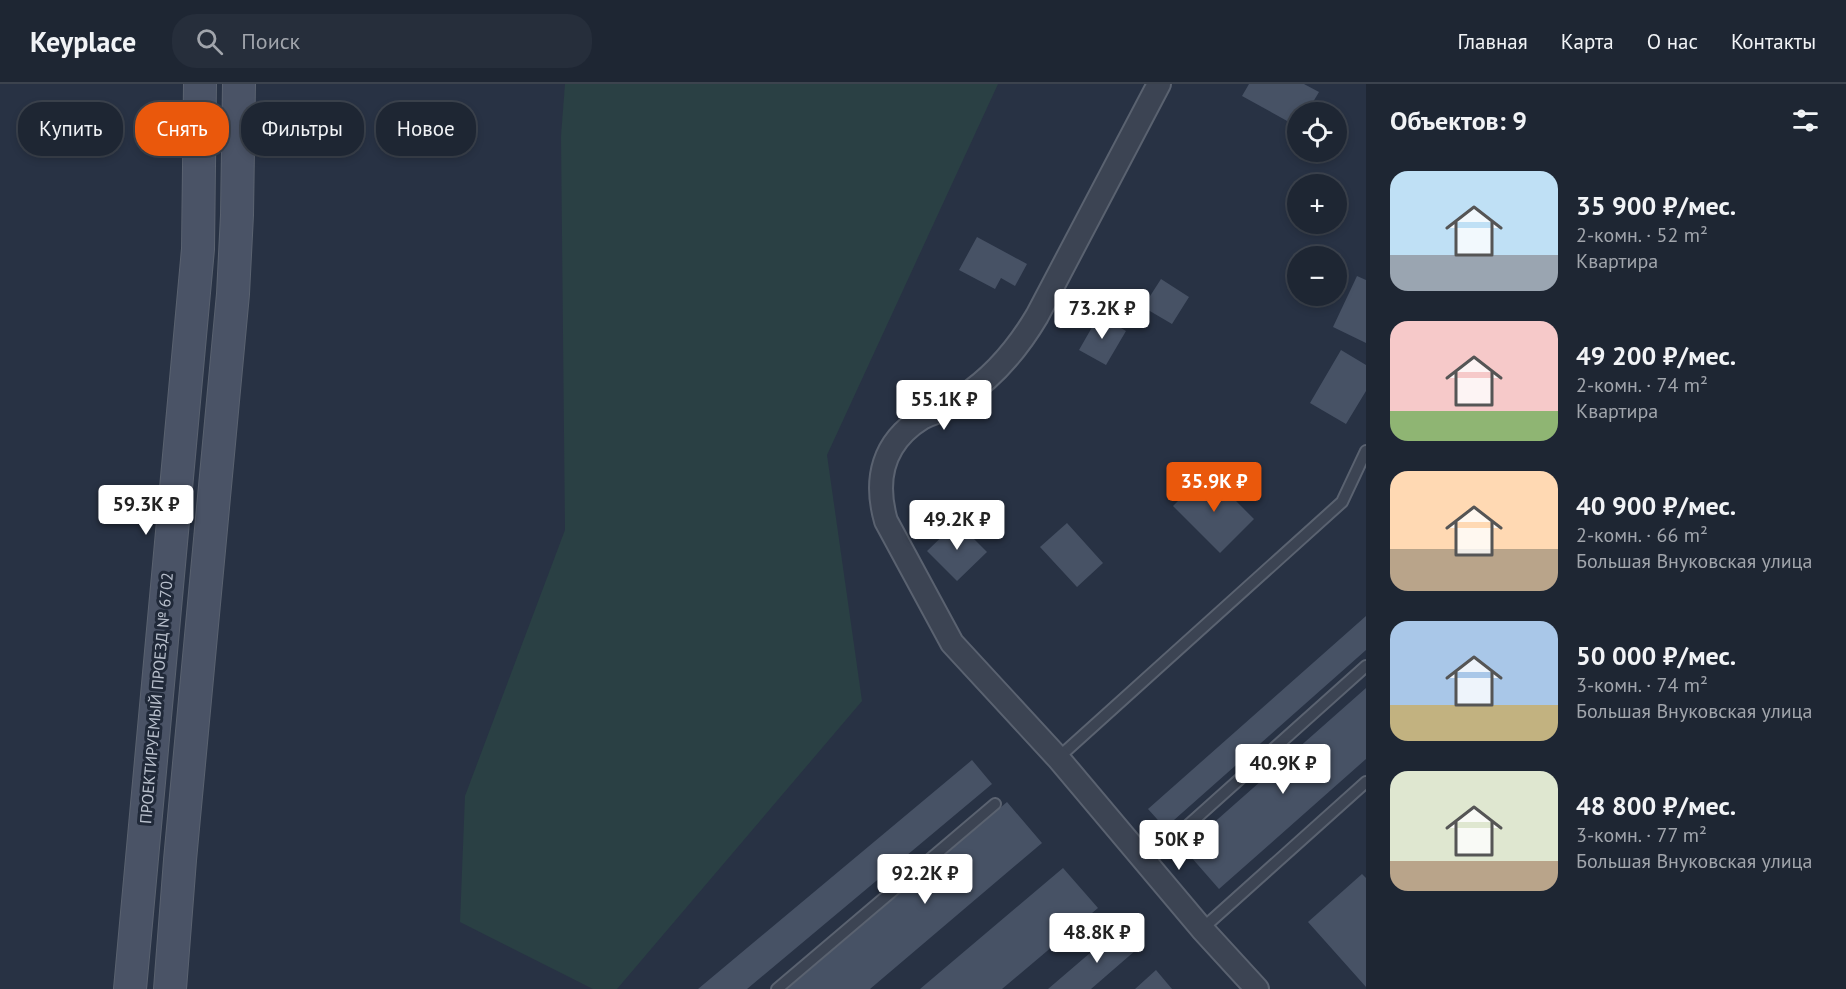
<!DOCTYPE html>
<html lang="ru">
<head>
<meta charset="utf-8">
<style>
	:root { --surface:#1e2633; --page:#262e3b; --text:#f1f3f6; --muted:#a1a5ac; --line:#3c434e; --accent:#ea580c }
	body { margin:0; font-family:"PT Sans",sans-serif; background:var(--page); color:var(--text); height:100vh; display:flex; flex-direction:column; font-size:22px; white-space:nowrap }
	* { box-sizing:border-box; margin:0 }
	p { font-size:20px; color:var(--muted) }
	.icon { flex:none; width:33px; height:33px; fill:none; stroke:currentColor; stroke-width:2; stroke-linecap:round; stroke-linejoin:round }
	.map { position:relative; flex:1; overflow:hidden }
	.panel { display:flex; flex-direction:column; background:var(--surface); width:480px }
	.panel>* { flex:none }
	.guide { position:absolute; left:18px; top:18px; width:570px; height:54px; display:flex; gap:12px }
	.controls { position:absolute; left:1287px; top:18px; display:grid; gap:12px }
	.controls a { display:grid; place-items:center; width:60px; height:60px; border-radius:50%; background:var(--surface); box-shadow:0 3px 9px #0003,0 0 0 2px var(--line); font-size:30px }
	.price { position:absolute; translate:-50% -51px; padding:0 14px; border-radius:6px; background:#fff; color:#222; font-size:20px; line-height:39px; filter:drop-shadow(0 2px 3px #0008) }
	.price::after { content:''; position:absolute; left:50%; top:36px; width:18px; height:14px; margin-left:-9px; background:inherit; clip-path:polygon(0 0,100% 0,50% 100%) }
	.price.selected { background:var(--accent); color:#fff }
	ul { padding:0; list-style:none }
	li { display:flex; align-items:center; gap:18px; height:150px; padding:0 24px }
	li span { display:grid; place-items:center; flex:none; width:168px; height:120px; border-radius:18px; color:#555 }
	li>.icon { margin-inline-start:auto }
	span .icon { width:72px; height:72px; fill:#fffc; stroke-width:1 }
	li b { font-size:26px }
	h2 { display:flex; justify-content:space-between; align-items:center; height:72px; padding:0 24px; font-size:26px }
	.chip { padding:0 21px; border-radius:24px; background:var(--surface); box-shadow:0 3px 9px #0003,0 0 0 2px var(--line); font-size:21px; line-height:54px }
	.chip.selected { background:var(--accent); color:#fff }
	header { display:flex; align-items:center; gap:36px; box-sizing:border-box; height:84px; padding:0 30px; background:var(--surface); border-bottom:2px solid var(--line) }
	header strong { font-size:28px }
	nav { display:flex; gap:33px; margin-inline-start:auto; font-size:21px }
	.search { width:420px; height:54px; background:var(--page); display:flex; align-items:center; gap:15px; box-sizing:border-box; padding:0 21px; border-radius:24px; color:var(--muted); font-size:22px }
	main { display:flex; flex:1; min-height:0 }
	.map>svg:first-child { display:block }
</style>
</head>
<body>
<header>
<strong>Keyplace</strong>
<div class="search"><svg class="icon" aria-label="search" viewBox="0 0 24 24"><circle cx="10" cy="10" r="6"/><path d="M15 15l6 6"/></svg>Поиск</div>
<nav><a>Главная</a><a>Карта</a><a>О нас</a><a>Контакты</a></nav>
</header>
<main>
<div class="map">
<svg width="1366" height="905" viewBox="0 0 1366 905">
	<rect width="100%" height="100%" fill="#283244"/>
	<path fill="#2a4044" d="M565,0H998L827,371L862,617L617,905H593L460,838L465,712L565,446L561,52Z"/>
	<path fill="#475265" d="M1249,0H1304L1319,8L1307,28H1298V43L1242,12Z
		M977,153L1027,180L1015,202L1001,194L995,205L959,186Z
		M1357,192L1366,196V259L1333,243Z
		M1161,195L1189,213L1172,240L1143,223Z
		M1099,231L1126,247L1106,281L1079,266Z
		M1341,266L1366,281V307L1346,340L1310,319Z
		M1207,388L1254,435L1220,469L1173,422Z
		M957,438L987,468L957,497L927,467Z
		M1067,439L1103,479L1077,503L1040,463Z
		M1366,532V566L1165,744L1148,725Z
		M1366,604V675L1219,805L1184,765Z
		M972,676L992,700L747,905H698Z
		M1007,718L1042,759L870,905H787Z
		M1063,784L1098,824L1002,905H920Z
		M1362,790L1366,794V903L1308,838Z
		M1118,845L1136,866L1091,905H1048Z
		M1156,886L1172,905H1135Z"/>
	<g fill="none" stroke-linecap="round" stroke-linejoin="round">
		<g stroke="#5a6270" stroke-width="14">
			<path id="lane" d="M1058,674L1342,418L1366,367
				M1146,779L1366,582
				M1202,845L1366,698
				M777,905L995,720"/>
		</g>
		<g stroke="#5a6270" stroke-width="26">
			<path id="street" d="M1159,0L1037,232C1018,264 995,292 963,313C957,317 950,322 944,325C937,328 929,330 922,334C883,358 874,395 886,437L952,559L1058,674L1202,845L1257,905"/>
		</g>
		<g stroke="#5a6270" stroke-width="34">
			<path id="secondary" d="M130,905L198,165L200,0
				M170,905L180,776L233,210L237,131L239,0"/>
		</g>
		<use href="#lane" stroke="#3c4453" stroke-width="10"/>
		<use href="#street" stroke="#3c4453" stroke-width="22"/>
		<use href="#secondary" stroke="#4a5366" stroke-width="32"/>
	</g>
	<g text-anchor="middle" stroke-width="6" stroke-linejoin="round" paint-order="stroke">
		<g font-size="16" fill="#b9c0cd" stroke="#202939">
			<text transform="translate(156 614) rotate(-85)" y="6">ПРОЕКТИРУЕМЫЙ ПРОЕЗД № 6702</text>
		</g>
	</g>
</svg>
<div class="controls">
<a><svg class="icon" aria-label="locate" viewBox="0 0 24 24"><circle cx="12" cy="12" r="6"/><path d="M12 2v4M12 18v4M2 12h4M18 12h4"/></svg></a>
<a>+</a>
<a>−</a>
</div>
<b class="price" style="left:1102px;top:256px">73.2K ₽</b>
<b class="price" style="left:944px;top:347px">55.1K ₽</b>
<b class="price selected" style="left:1214px;top:429px">35.9K ₽</b>
<b class="price" style="left:146px;top:452px">59.3K ₽</b>
<b class="price" style="left:957px;top:467px">49.2K ₽</b>
<b class="price" style="left:1283px;top:711px">40.9K ₽</b>
<b class="price" style="left:1179px;top:787px">50K ₽</b>
<b class="price" style="left:925px;top:821px">92.2K ₽</b>
<b class="price" style="left:1097px;top:880px">48.8K ₽</b>
<div class="guide">
<a class="chip">Купить</a>
<a class="chip selected">Снять</a>
<a class="chip">Фильтры</a>
<a class="chip">Новое</a>
</div>
</div>
<section class="panel">
<h2>Объектов: 9<svg class="icon" aria-label="filters" viewBox="0 0 24 24"><path d="M4 7h16M4 17h16"/><circle cx="9" cy="7" r="2"/><circle cx="15" cy="17" r="2"/></svg></h2>
<ul>
<li><span style="background:linear-gradient(#bfe0f5 70%,#9aa5b1 0)"><svg class="icon" aria-label="home" viewBox="0 0 24 24"><path d="M3 11l9-7 9 7M6 9v11h12V9"/></svg></span><div><b>35 900 ₽/мес.</b><p>2-комн. · 52 m²</p><p>Квартира</p></div></li>
<li><span style="background:linear-gradient(#f6c9c9 75%,#8fb573 0)"><svg class="icon" aria-label="home" viewBox="0 0 24 24"><path d="M3 11l9-7 9 7M6 9v11h12V9"/></svg></span><div><b>49 200 ₽/мес.</b><p>2-комн. · 74 m²</p><p>Квартира</p></div></li>
<li><span style="background:linear-gradient(#ffd9b3 65%,#b9a48a 0)"><svg class="icon" aria-label="home" viewBox="0 0 24 24"><path d="M3 11l9-7 9 7M6 9v11h12V9"/></svg></span><div><b>40 900 ₽/мес.</b><p>2-комн. · 66 m²</p><p>Большая Внуковская улица</p></div></li>
<li><span style="background:linear-gradient(#a9c7e8 70%,#c2b280 0)"><svg class="icon" aria-label="home" viewBox="0 0 24 24"><path d="M3 11l9-7 9 7M6 9v11h12V9"/></svg></span><div><b>50 000 ₽/мес.</b><p>3-комн. · 74 m²</p><p>Большая Внуковская улица</p></div></li>
<li><span style="background:linear-gradient(#dfe7d0 75%,#b9a48a 0)"><svg class="icon" aria-label="home" viewBox="0 0 24 24"><path d="M3 11l9-7 9 7M6 9v11h12V9"/></svg></span><div><b>48 800 ₽/мес.</b><p>3-комн. · 77 m²</p><p>Большая Внуковская улица</p></div></li>
</ul>
</section>
</main>
</body>
</html>
